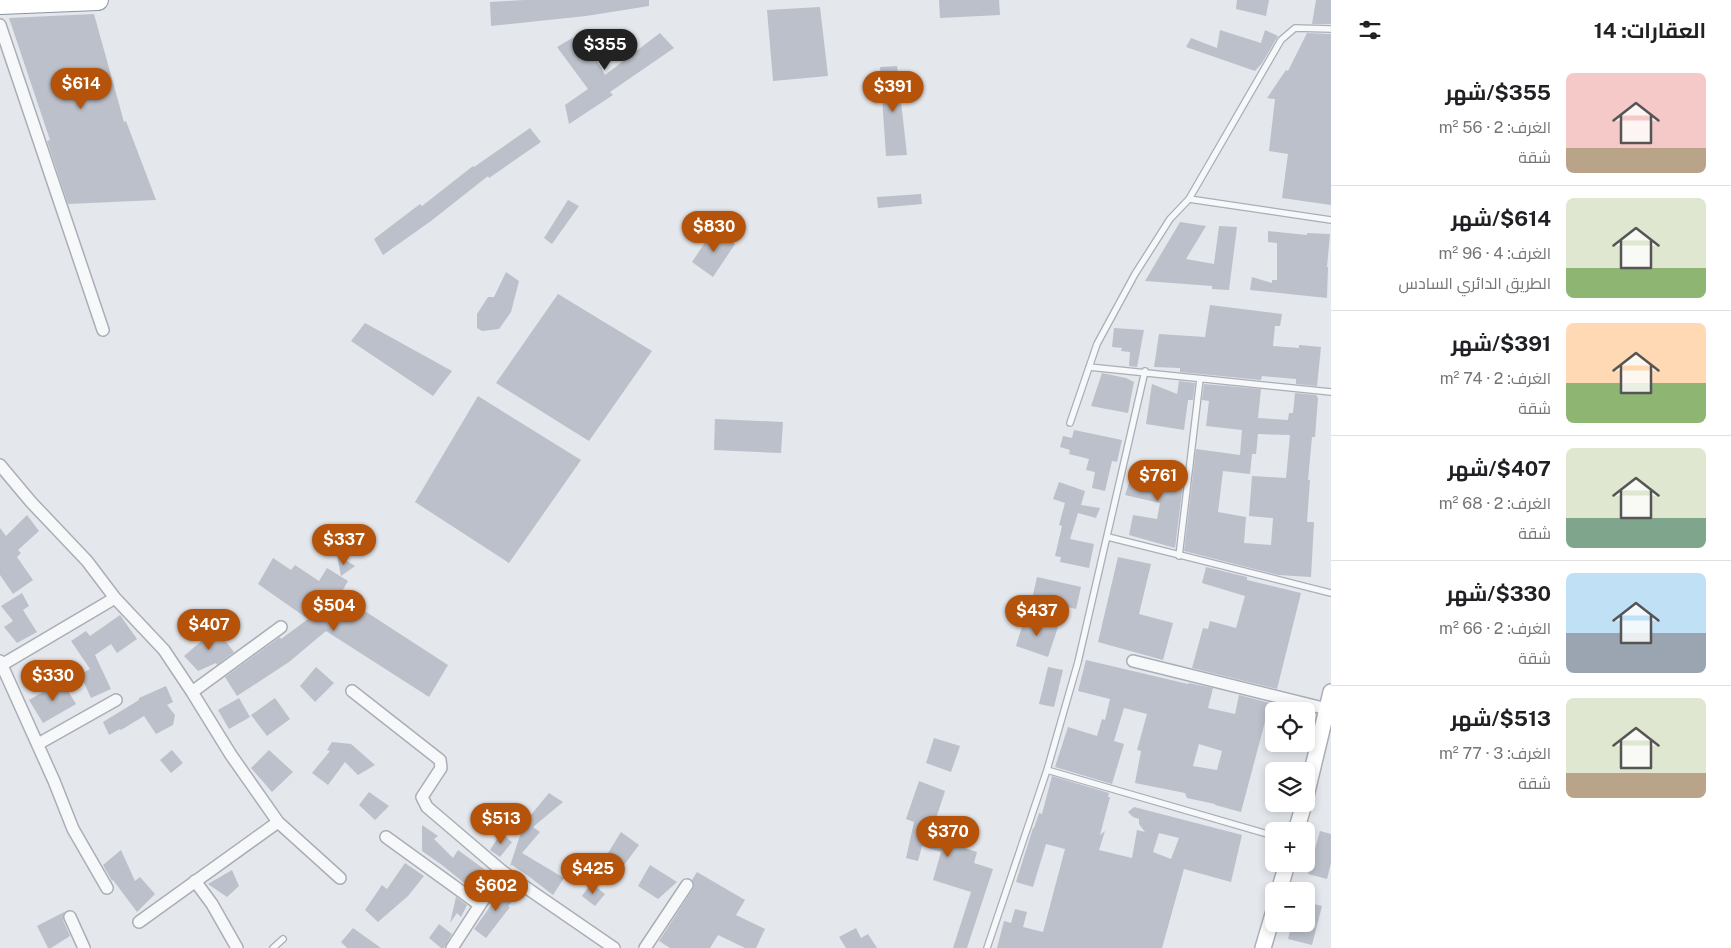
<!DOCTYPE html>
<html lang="ar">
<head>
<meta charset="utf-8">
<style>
	:root { --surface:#fff; --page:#f2f2f2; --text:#202124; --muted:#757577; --line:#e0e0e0; --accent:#b45309 }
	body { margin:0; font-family:"Public Sans",Cairo,sans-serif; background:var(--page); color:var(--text); direction:rtl; height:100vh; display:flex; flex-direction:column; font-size:19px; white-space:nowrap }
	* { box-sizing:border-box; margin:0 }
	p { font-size:16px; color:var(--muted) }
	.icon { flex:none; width:28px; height:28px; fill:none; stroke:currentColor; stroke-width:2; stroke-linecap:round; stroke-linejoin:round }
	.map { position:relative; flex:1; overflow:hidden; direction:ltr }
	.sheet { display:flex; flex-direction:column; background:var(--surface); width:400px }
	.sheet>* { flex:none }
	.buttons { position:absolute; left:1265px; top:702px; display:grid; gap:10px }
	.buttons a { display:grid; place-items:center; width:50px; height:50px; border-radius:8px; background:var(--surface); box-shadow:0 2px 8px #0003; font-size:25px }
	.price { position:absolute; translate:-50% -42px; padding:0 11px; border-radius:18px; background:var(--accent); color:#fff; font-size:16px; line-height:32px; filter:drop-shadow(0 1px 2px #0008) }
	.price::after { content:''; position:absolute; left:50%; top:30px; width:15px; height:11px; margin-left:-8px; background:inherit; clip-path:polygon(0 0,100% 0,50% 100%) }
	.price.active { background:#222; color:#fff }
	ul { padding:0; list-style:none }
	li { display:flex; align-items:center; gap:15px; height:125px; padding:0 25px }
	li+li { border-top:1px solid var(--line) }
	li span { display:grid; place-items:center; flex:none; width:140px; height:100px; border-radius:8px; color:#555 }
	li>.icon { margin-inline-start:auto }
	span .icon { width:60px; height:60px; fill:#fffc; stroke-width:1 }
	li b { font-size:21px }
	h2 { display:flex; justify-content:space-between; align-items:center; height:60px; padding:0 25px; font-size:21px }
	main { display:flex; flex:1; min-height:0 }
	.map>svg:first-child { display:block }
</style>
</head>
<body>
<main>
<section class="sheet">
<h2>العقارات: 14<svg class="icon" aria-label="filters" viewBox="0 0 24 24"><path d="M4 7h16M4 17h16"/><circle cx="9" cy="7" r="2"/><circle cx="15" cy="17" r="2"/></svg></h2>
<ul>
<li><span style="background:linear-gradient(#f6c9c9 75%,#b9a48a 0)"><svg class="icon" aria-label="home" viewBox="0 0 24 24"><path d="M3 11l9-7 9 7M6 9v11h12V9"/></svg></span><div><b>$355/شهر</b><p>الغرف: 2 · 56 m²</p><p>شقة</p></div></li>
<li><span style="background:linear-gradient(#dfe7d0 70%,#8fb573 0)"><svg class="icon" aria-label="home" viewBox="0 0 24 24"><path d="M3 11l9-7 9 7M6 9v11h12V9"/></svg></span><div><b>$614/شهر</b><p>الغرف: 4 · 96 m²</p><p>الطريق الدائري السادس</p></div></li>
<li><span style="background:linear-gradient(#ffd9b3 60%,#8fb573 0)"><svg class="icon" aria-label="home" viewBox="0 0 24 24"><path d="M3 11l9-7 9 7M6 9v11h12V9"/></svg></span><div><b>$391/شهر</b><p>الغرف: 2 · 74 m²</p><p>شقة</p></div></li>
<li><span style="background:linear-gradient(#dfe7d0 70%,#7fa58c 0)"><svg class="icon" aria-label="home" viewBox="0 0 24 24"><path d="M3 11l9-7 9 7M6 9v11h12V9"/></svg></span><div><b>$407/شهر</b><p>الغرف: 2 · 68 m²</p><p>شقة</p></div></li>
<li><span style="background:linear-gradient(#bfe0f5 60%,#9aa5b1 0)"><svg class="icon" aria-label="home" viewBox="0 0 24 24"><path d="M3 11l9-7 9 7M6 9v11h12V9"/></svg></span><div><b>$330/شهر</b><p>الغرف: 2 · 66 m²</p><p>شقة</p></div></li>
<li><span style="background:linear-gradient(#dfe7d0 75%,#b9a48a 0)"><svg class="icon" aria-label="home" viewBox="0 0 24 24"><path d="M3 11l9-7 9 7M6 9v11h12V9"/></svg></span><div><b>$513/شهر</b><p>الغرف: 3 · 77 m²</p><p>شقة</p></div></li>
</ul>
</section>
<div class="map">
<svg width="1331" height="948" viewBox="0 0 1331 948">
	<rect width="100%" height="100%" fill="#e4e7ec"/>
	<path fill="#bbc0ca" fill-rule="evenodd" d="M524,0H649V6L586,16L491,26L490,2Z
		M939,0H999L1000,15L940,18Z
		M1237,0H1269L1266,16L1236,9Z
		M1316,0H1331V24H1312Z
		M820,7L828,76L773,81L767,10Z
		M94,14L124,122L126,121L156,200L68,204L47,141L50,140L9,18Z
		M1220,30L1261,43L1265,30L1278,36L1262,63L1255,71L1186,47L1191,38L1217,48Z
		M581,33L605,75L660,33L674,48L610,92L613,95L569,124L565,105L588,89L557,47Z
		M1307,33L1331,34V205L1282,198L1288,154L1269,151L1275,99L1267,98L1286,70L1288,71Z
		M897,66L907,155L886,156L880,67Z
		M530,128L541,142L489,178L488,176L431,221L383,255L374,239L420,204L422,206L473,166L474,167Z
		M921,194L922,204L878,208L877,197Z
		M568,200L579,206L552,244L544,238Z
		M1180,222L1206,226L1186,259L1214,264L1219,226L1237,227L1229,290L1212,289V286L1145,281Z
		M714,229L735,244L713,277L692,262Z
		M1268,231L1307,235V233L1330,234L1327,267H1328L1327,298L1250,290L1252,277L1272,283V280H1277V243L1268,242Z
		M506,272L519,281L511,312L499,329L482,331L477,328V314L488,297H494Z
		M558,294L652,351L589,441L496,383Z
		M1210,305L1282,314L1280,326H1275L1273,346L1299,348V345L1321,347L1317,386L1296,384V379L1262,376L1261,380L1180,372V368L1154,367L1159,334L1205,337Z
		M365,323L452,371L433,396L351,341Z
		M1114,328L1144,330L1137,367L1129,366L1130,352L1121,351L1122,348L1112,347Z
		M1102,373L1126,378L1134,382L1128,413L1091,406Z
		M1179,381L1195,383L1193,400H1188L1184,430L1146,424L1152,384L1177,394Z
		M1204,384L1261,389L1258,418L1288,420L1289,413H1293L1295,393L1316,395L1318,398L1315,437H1312L1308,480H1310L1307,522H1314L1311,577L1278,575L1184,551L1196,449L1240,455L1242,430L1206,426L1209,401L1202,400ZM1258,434L1290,435L1286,478L1252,476L1249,516L1273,518L1271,545L1244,543L1246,517L1218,512L1223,471L1250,474L1252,454H1256Z
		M478,396L581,460L509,563L415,502Z
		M715,419L783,422L781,453L714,450Z
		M1074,430L1122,440L1117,462L1112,461L1105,491L1092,488L1095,472L1086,470L1089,459L1069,454L1070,450L1060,447L1063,436L1072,438Z
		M1135,465L1185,468L1175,548L1129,535L1133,515L1157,519L1160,503L1125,495Z
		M1059,482L1085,491L1081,505L1100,508L1096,518L1078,513L1070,539L1094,544L1089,568L1060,562L1061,557L1055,556L1062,526L1059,525L1065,503L1053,499Z
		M27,515L39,531L18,550L21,553L17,557L33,580L13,594L0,575V528L6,536Z
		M337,555L355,566L341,576Z
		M1118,557L1151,564L1139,614L1173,623L1163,660L1098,642Z
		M273,558L291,570L295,565L319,581L327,568L348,581L340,595L448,665L429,697L326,631L289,662L237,696L225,677L280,637L281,639L308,619L258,584Z
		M1206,567L1247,577V580L1301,593L1277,689L1192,668L1203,628L1208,629L1210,621L1236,628L1245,596L1202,583Z
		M1037,577L1081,587L1076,609L1032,599Z
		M22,593L29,606L23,610L37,632L17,643L4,627L13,621L1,606Z
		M120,615L137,639L117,653L111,644L95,655L111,689L91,698L80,674L90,669L71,641L86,631L90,636Z
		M1025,617L1058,627L1048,657L1016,646Z
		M215,628L234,652L217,665L216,663L198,671L184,656L205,638L204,636Z
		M1086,660L1188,684L1189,683L1213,688L1208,708L1235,714L1239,695L1270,703L1241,812L1215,805V804L1187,798L1185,793L1135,783L1141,751L1137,750L1147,714L1124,708L1114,741L1124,744L1112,784L1055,767L1068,727L1097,736L1102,719L1105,720L1110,699L1078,691ZM1199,744L1222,751L1217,770L1193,766Z
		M316,667L334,683L315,702L300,686Z
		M1048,667L1063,670L1054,707L1039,704Z
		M62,681L76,704L43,723L29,700Z
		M166,686L173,702L167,705L175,715L173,725L156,734L144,716L121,730L120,729L109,735L103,722L139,700V698Z
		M239,698L250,717L229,729L218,710Z
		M275,698L290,719L267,736L251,715Z
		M934,738L960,746L951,772L926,763Z
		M332,742L351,744L375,765L358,775L345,762L328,785L312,773L330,751L327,750Z
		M172,750L183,763L171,773L160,760Z
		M269,750L293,772L272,792L251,768Z
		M1052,776L1109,793L1108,797H1110L1100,835L1105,831L1099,850L1132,858L1137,830L1145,832L1139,824V819L1133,817L1128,812L1134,807L1242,835L1231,882L1184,869L1162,948H997L1004,921L1011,923L1015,909L1027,912L1023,927L1043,932L1065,849L1046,844L1033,887L1016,882L1033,828H1034L1039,813L1042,814ZM1159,833L1179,838L1171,859L1153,852Z
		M919,781L945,791L930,837L977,852L974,863L993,869L967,948H953L971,892L933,880L941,852L922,846L918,861L906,858L914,822L906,819Z
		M369,792L389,806L375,820L359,805Z
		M549,793L563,802L533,827L540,832L522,853L564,878L553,895L527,875L512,865L510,866L527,814L530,816Z
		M422,825L438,836L434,839L453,858L458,850L488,872L474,891L442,865L422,851Z
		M1320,831L1331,834V863L1327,879L1308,874Z
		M621,832L639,845L624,865L608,853Z
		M501,833L512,842L500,857L490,850Z
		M121,850L135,881L140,877L155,894L137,912L113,880L112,881L103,865Z
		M405,863L424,876L408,896L378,922L365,910L382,885L387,889Z
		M650,865L677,882L658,899L638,886Z
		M232,870L239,886L227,897L208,884Z
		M697,872L745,900L736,915L765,929L756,948H745L718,935L710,948H670L659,941L693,889L694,885L692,880Z
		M591,883L605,894L595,906L582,896Z
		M504,886L519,894L508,906L510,907L486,938L474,929L497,897L500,899Z
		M456,897L467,905L461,917L457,913L450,923Z
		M1306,902L1322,906L1312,945L1288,939L1292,924H1306Z
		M64,912L63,920L70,936L51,948H48L37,926Z
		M439,924L452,934L444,948H441L429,938Z
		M353,928L381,948H347L341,942Z
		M856,928L861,938L868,934L877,948H846L839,937Z"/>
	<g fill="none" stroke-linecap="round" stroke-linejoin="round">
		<g stroke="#a9aeb7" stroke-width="8">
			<path id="lane" d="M1189,199L1331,220
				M1089,367L1331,392
				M1070,423L1097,344L1135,274L1170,219L1189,199L1281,40L1295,28L1331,29
				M1108,537L1331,593
				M1179,556L1200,379
				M1047,770L1274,836
				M273,948L283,939
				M987,948L1047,770L1078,662L1145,371"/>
		</g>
		<g stroke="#a9aeb7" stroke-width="14">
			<path id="street" d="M0,25L103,330
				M0,465L31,502L87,561L115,598L164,650L192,692L231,755L278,822L340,878
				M0,661L54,781L73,829L107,888
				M1133,661L1327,709
				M0,666L115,598
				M352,691L440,760L441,768L422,797L427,807L502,871L614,948
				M192,692L281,627
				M38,744L116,700
				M386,837L480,905
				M195,881L212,904L237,948
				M70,917L84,948
				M139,922L278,822
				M452,948L502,871
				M645,948L687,885"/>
		</g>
		<g stroke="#a9aeb7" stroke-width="18">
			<path id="secondary" d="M1306,796L1331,692
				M1296,831L1304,804
				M1279,891L1287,864
				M1263,948L1274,911"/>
		</g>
		<g stroke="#8b94a3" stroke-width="22">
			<path id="highway" d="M0,4L98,0"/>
		</g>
		<use href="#lane" stroke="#f7f8fa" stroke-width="5.5"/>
		<use href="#street" stroke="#f7f8fa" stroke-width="11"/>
		<use href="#secondary" stroke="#fff" stroke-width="15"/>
		<use href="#highway" stroke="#fff" stroke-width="20"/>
	</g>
</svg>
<div class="buttons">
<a><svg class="icon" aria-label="locate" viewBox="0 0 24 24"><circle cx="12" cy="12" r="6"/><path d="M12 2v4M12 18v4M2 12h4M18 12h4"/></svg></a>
<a><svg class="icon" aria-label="layers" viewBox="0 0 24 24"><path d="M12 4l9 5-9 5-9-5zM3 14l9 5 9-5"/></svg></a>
<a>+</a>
<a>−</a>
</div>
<b class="price active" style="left:605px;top:71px">$355</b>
<b class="price" style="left:81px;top:110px">$614</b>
<b class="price" style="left:893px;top:113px">$391</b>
<b class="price" style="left:714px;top:253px">$830</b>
<b class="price" style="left:1158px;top:502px">$761</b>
<b class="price" style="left:344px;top:566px">$337</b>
<b class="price" style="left:334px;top:632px">$504</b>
<b class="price" style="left:1037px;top:637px">$437</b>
<b class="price" style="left:209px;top:651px">$407</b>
<b class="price" style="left:53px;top:702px">$330</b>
<b class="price" style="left:501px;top:845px">$513</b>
<b class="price" style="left:948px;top:858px">$370</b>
<b class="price" style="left:593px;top:895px">$425</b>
<b class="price" style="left:496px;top:912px">$602</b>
</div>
</main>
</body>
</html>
